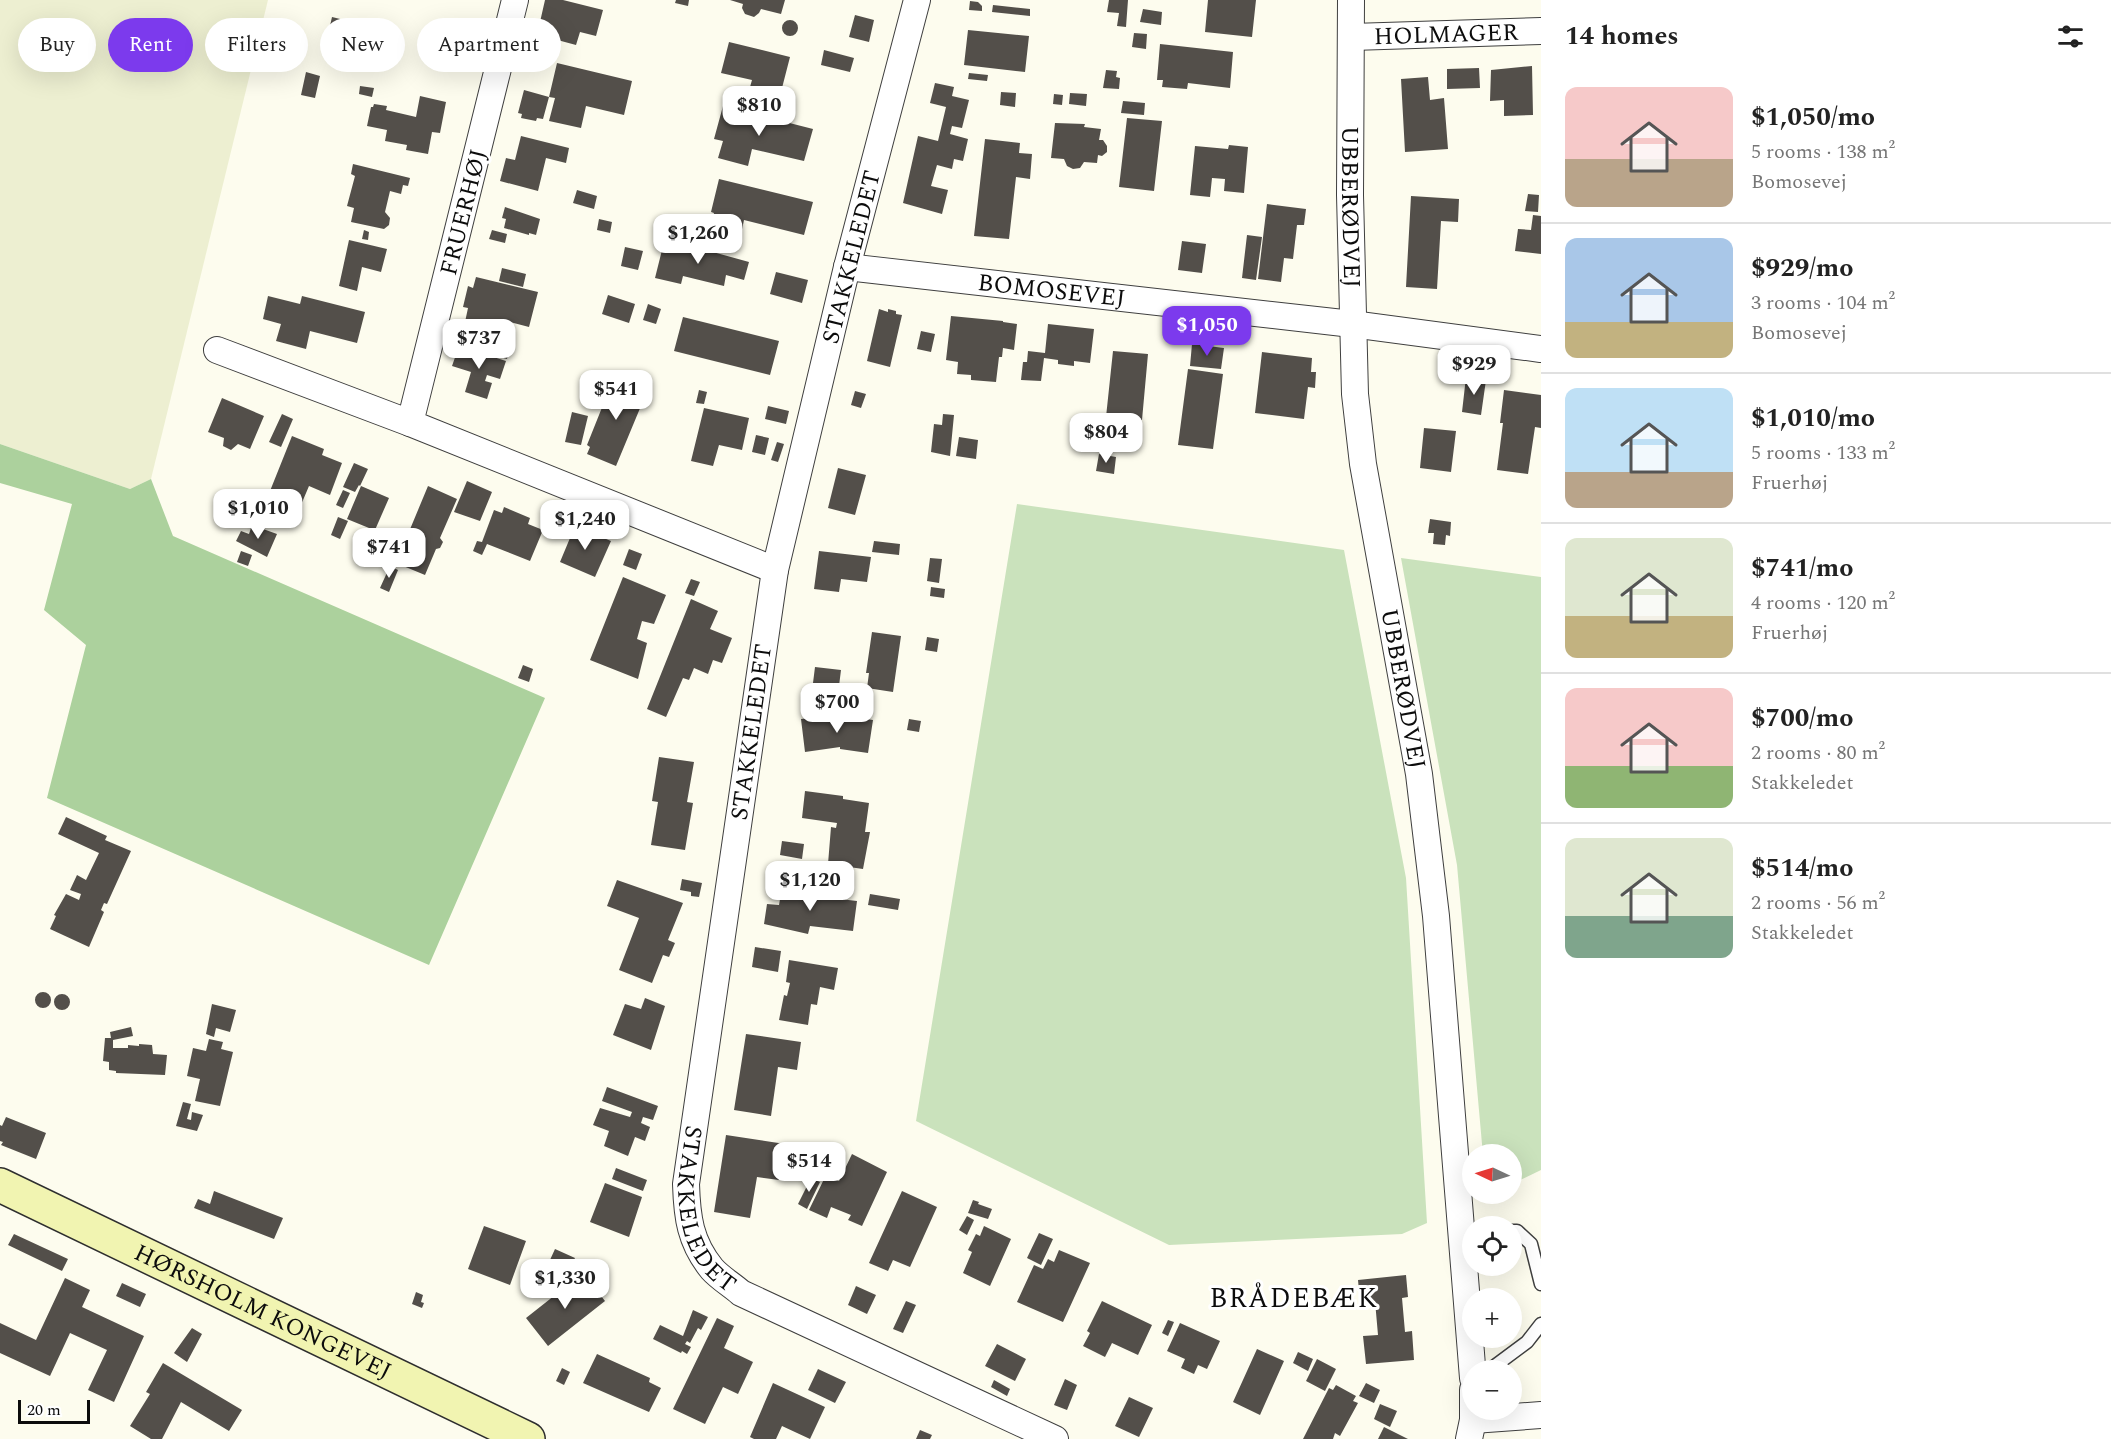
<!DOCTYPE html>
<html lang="en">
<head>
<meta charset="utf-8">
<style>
	:root { --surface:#fff; --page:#f2f2f2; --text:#222; --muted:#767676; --line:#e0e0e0; --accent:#7c3aed }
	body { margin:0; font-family:Spectral,serif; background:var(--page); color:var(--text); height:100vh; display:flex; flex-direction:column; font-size:22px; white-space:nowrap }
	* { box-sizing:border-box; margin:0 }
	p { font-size:20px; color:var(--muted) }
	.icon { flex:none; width:33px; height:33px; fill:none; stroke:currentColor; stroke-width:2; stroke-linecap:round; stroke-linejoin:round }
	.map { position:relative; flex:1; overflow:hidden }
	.details { display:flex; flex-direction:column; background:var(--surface); width:570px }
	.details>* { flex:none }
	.hud { position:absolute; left:18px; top:18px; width:570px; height:54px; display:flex; gap:12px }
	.needle { width:39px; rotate:274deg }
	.buttons { position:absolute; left:1462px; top:1144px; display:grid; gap:12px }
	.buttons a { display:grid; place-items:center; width:60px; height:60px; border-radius:50%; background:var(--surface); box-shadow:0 6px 24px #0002; font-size:30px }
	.scale { position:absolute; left:18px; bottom:15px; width:72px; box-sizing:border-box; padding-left:6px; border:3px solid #0c0c0c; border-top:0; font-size:16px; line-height:21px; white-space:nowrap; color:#0c0c0c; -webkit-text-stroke:4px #fff; paint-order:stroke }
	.price { position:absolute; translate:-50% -51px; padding:0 14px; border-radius:12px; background:#fff; color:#222; font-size:20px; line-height:39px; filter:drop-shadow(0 2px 3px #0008) }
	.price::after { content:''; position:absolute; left:50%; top:36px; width:18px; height:14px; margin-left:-9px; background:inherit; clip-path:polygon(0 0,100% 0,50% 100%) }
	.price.on { background:var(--accent); color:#fff }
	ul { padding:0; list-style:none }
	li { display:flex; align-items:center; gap:18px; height:150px; padding:0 24px }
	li+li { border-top:2px solid var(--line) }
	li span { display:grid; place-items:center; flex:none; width:168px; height:120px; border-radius:12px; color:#555 }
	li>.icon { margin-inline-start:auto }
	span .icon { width:72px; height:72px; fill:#fffc; stroke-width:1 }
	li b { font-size:26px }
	h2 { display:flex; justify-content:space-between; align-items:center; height:72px; padding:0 24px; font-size:26px }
	.pill { padding:0 21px; border-radius:27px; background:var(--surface); box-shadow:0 6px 24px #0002; font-size:21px; line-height:54px }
	.pill.on { background:var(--accent); color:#fff }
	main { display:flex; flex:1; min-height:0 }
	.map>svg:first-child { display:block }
</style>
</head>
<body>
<main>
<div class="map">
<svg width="1541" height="1439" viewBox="0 0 1541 1439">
	<rect width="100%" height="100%" fill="#fdfcee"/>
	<path fill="#edefd1" d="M0,0H268L151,479L130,489L0,444Z"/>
	<path fill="#cae2bc" d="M1017,504L1344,550L1406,878L1427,1223L1402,1234L1169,1245L916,1121Z
		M1401,558L1541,577V1170L1512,1184V1155H1483L1457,865Z"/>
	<path fill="#acd19d" d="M0,444L130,489L151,479L173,536L545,698L429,965L47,798L86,645L44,610L72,504L0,483Z"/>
	<path fill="#534f4a" d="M545,0H563L603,10L596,36L580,32L576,45L550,38L553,26L540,22Z
		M676,0H689L688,6L675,3Z
		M730,0H785L781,14L761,9L759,13L754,17L745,14L742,8L743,4Z
		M1109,0H1128L1126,27L1117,26L1119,13L1107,12Z
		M1208,0H1256L1252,37L1205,32Z
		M970,1L978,2L982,6V11L969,10Z
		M993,5L1030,9V16L992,12Z
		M1143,9L1162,12L1161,25L1140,22Z
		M855,15L874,20L869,42L849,37Z
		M332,17L381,29L376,50L360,47L356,64L323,56Z
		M782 28a8 8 0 1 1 16 0a8 8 0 1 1-16 0Z
		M968,30L1029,36L1025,72L964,65Z
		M1134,33L1147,34L1146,49L1132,47Z
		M443,38L463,42L458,62L438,57Z
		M729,42L790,57L782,88L775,86L773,93L750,87L752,80L721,73Z
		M1160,44L1233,52L1230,88L1188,83L1187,89L1162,87L1163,80H1157Z
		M824,50L854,58L850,72L821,65Z
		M557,63L632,81L624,115L586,106L581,128L549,121L555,98L549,97Z
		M1532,66L1533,115L1504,116V100L1490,101L1491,70Z
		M1479,68L1480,88L1447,89V69Z
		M1106,70L1117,71L1116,77L1120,78L1119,89L1103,88Z
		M306,72L320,76L315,98L301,95Z
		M969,73L988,75L987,81L968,79Z
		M1428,77L1430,100L1444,98L1448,149L1405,152L1401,79Z
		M935,83L954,87L952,96L969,100L962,128L952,126L950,134L968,139L963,161L954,159L952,169L937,165L931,186L948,190L942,214L903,203L918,136L938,141L946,107L930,103Z
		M360,86L374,88L372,97L359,94Z
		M524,90L549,97L543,119L537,118L536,121L521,118L522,114L518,113Z
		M1001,92L1016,93L1015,107L1000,105Z
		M1070,93L1087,94L1086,106L1069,104Z
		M1054,94L1063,95L1062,105L1053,104Z
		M420,96L446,102L440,133L432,132L428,154L406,150L407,145L385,141L387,130L367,126L371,107H373L374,104L387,106L386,110L416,117Z
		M1123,101L1145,103L1144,115L1121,113Z
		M723,106L813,129L804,161L752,149L748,166L718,158L723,141L714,139Z
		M1127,118L1162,121L1154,191L1119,187Z
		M1055,123L1085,124L1084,127L1101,129L1099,140H1103L1107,146V152L1102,156L1098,155L1097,163L1084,162L1080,168L1073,169L1067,166L1064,159L1051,158Z
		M521,136L569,148L566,163L546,158L538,191L500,181L506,158L515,160Z
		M985,139L1020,143L1019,153L1032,154L1030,179L1016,177L1009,239L974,236Z
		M1229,145L1248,147L1244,193L1224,191L1225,179L1212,178L1210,197L1190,195L1195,146L1228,149Z
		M353,164L410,178L408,186L403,185L401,194L390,191L385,212L390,218L389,225L384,229L351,222L354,208L347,206L355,176L351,174Z
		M719,179L813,202L804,235L744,220L741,234L711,226L714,213L711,212Z
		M577,190L597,196L594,209L573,203Z
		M1528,194L1539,195L1538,212L1525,211Z
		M1411,196L1459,199L1458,222L1441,221L1437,289L1406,287Z
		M1267,204L1306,209L1304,225H1297L1293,259L1284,258L1281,282L1258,279Z
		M505,207L540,219L536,235L529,233V235L504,228L506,219L502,218Z
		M1533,215L1541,216V254L1515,251L1518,229L1531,230Z
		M599,219L612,222L610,233L597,230Z
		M364,230L369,232L368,240L362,239Z
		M492,230L507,234L505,243L489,239Z
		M1247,235L1262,237L1256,280L1242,278Z
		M349,240L387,249L381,272L362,267L357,291L339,286Z
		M1182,241L1206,244L1202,273L1178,270Z
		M664,242L701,251L702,249L749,262L744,280L726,275L724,286L683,276L681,284L655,278Z
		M625,247L643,251L638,270L621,266Z
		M502,268L526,274L523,287L499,281Z
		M776,272L808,280L802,303L770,294Z
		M476,277L538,292L529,327L498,319L496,330L465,322L468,308L463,307L468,286L473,288Z
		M608,295L635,304L629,323L602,314Z
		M268,296L300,304L302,296L365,312L357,343L310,331L306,349L276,341L281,324L263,319Z
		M648,304L661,309L656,324L643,320Z
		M879,309L888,312V309L896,311V314L902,315L890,367L867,361Z
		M951,316L1003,321V322L1017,324L1014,350L1003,348L1002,357H999L996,382L971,380V375L957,374L958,362L946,360Z
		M683,317L779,341L770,375L674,351Z
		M1048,324L1094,329L1090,363L1074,361V366L1058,364V360L1044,358L1041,381L1021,380L1023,362H1027L1028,351L1045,353Z
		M921,331L935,334L931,352L917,349Z
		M482,335L511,343L507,359L477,351Z
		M1192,344L1224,348L1221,369L1190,366Z
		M459,346L506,361L500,379L487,375L485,381L492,383L487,399L465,392L471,372L452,366Z
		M1113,351L1148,354L1142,420L1106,417Z
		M1262,352L1312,358L1311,372H1316L1315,388L1308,387L1304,419L1255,413Z
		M1188,369L1223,374L1213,449L1178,445Z
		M619,377L648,389L616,466L587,454L590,447L587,445L607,395L611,397Z
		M1466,377L1486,380L1481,415L1462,412Z
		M699,390L707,392L704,404L696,403Z
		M1504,390L1541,395V428L1535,427L1528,474L1497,470L1503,423H1500Z
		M855,391L866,394L861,408L851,405Z
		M222,398L264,416L250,449L238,444L231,450L223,446L224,438L208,432Z
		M768,406L789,411L786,424L765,419Z
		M704,408L749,418L742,450L719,445L713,466L691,461Z
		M572,412L588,416L581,445L565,442Z
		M282,414L293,419L281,447L269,442Z
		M943,414L954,415L950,456L931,452L934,424L942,425Z
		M1424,428L1456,431L1451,472L1420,468Z
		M756,435L769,438L765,455L752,452Z
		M292,436L324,449L322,455L342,463L330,495L309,486L295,519L264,506Z
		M959,437L978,440L976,459L956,456Z
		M777,442L784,444L778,462L771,460Z
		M1099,454L1116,457L1114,474L1096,471Z
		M354,463L368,469L360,486L359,485L355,492L343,487Z
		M838,468L866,475L855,515L828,508Z
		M467,481L492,492L480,521L454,512Z
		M361,486L389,498L375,530L385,534L375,557L360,550L369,528L347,519Z
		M428,486L457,499L440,538L443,542L440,548L436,549L425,575L396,563Z
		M343,490L350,493L343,508L336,505Z
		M504,507L530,518L528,524L543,530L530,561L487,544L482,555L473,551L477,541L482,542L494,510L502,513Z
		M338,517L348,521L340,539L331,535Z
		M1430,519L1451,522L1450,536L1446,535L1445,545L1433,544L1434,533H1428Z
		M252,525L277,534L267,557L236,541L241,531L249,534Z
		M575,526L611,541L595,577L560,562Z
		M874,541L900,544L899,555L872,552Z
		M629,549L642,554L636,570L623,565Z
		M241,551L252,555L248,566L237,562Z
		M819,551L871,557L867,582L841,579L839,592L814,589Z
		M930,558L942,559L939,583L927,581Z
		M390,566L398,570L389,592L380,588Z
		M623,577L666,595L654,624L642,621L637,639L647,643L638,679L590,660Z
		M691,579L700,582L694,596L685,593Z
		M931,587L945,589L944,598L930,596Z
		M691,599L718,611L710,629L732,638L722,663L713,660L708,674L694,668L689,680L683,678L666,717L647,709Z
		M872,632L901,636L893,692L867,688L869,673H866Z
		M927,637L939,639L937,652L925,650Z
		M523,665L533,669L529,682L518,678Z
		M815,667L841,670L838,694L812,691Z
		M831,716V718H845V716L873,720L868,753L840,749V747L805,752L801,719Z
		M909,719L921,721L919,732L907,730Z
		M659,757L694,762L687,802L693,803L685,850L651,845L658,802L652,801Z
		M805,791L843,796V799L869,803L865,832H870L863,869L828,864L831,827L836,828L837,823L802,818Z
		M66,817L107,836L105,840L131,851L107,904L104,903L101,910L104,912L89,947L50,929L56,916L54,915L66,894L79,900L81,894L70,890L77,875L86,880L99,853L58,834Z
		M782,841L804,844L802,859L780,855Z
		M682,879L702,883L699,897L691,896V892L680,890Z
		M617,880L683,903L668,940L675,943L669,957L663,955L652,983L619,970L639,918L607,906Z
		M789,886L815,890L814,896L857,901L853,931L810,926L808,934L764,924L767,904L779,905L782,888H789Z
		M870,894L900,899L898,910L868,905Z
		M755,947L781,951L778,972L752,967Z
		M789,960L838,968L834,990L820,987L817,1005L811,1004L808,1025L779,1020L784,995L787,996L790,983L786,982Z
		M35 1000a8 8 0 1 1 16 0a8 8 0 1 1-16 0Z
		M54 1002a8 8 0 1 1 16 0a8 8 0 1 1-16 0Z
		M645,998L665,1006L651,1050L613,1035L625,1004L641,1009Z
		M212,1004L236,1010L230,1032L216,1028L214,1037L206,1034Z
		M131,1027L133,1036L113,1040V1048H128V1045L139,1046V1044L152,1045L153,1054L167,1055L165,1075L116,1073V1071L109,1070V1062L103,1061L105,1038H111L110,1032Z
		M746,1034L801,1042L797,1070L778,1067L771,1116L734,1110Z
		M209,1039L223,1042L221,1049L233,1052L220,1106L195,1101L200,1079L187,1076L193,1048L206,1051Z
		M607,1087L658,1106L653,1120L643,1117L641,1123L650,1127L645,1141L635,1137L628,1156L604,1146L609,1131L593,1125L600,1108L630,1117L632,1112L602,1101Z
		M183,1102L191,1104L187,1119L191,1120L192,1112L203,1115L197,1131L176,1126Z
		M6,1117L46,1133L36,1159L1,1145L3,1142L0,1141V1125L2,1126Z
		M726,1135L785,1144L779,1180L757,1177L750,1218L714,1212Z
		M852,1154L887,1172L862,1226L848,1220L851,1215L831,1207L827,1218L809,1210L826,1175L839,1181Z
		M616,1168L647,1180L643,1191L612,1179Z
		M811,1178L820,1182L807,1209L798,1204Z
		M605,1183L642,1197L629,1237L590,1222Z
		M214,1191L283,1218L274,1239L194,1208L198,1199L210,1204Z
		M902,1191L937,1207L910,1267L893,1260L888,1271L869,1263Z
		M973,1200L979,1202L978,1204L992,1209L988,1219L968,1213Z
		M967,1216L974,1220L967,1235L959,1230Z
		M484,1226L526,1241L510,1285L468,1269Z
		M984,1226L1011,1239L990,1286L963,1273L972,1252L968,1250L976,1234L980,1236Z
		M1039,1233L1053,1239L1041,1265L1027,1258Z
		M14,1234L68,1259L62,1271L8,1245Z
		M555,1249L575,1258L569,1270L560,1265L550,1288L539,1284Z
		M1059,1250L1090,1263L1063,1322L1017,1302L1034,1265L1043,1269L1048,1259L1054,1262Z
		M583,1273L605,1301L548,1346L526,1318Z
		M1406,1275L1408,1297L1402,1298L1405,1332L1412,1331L1414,1360L1366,1364L1363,1336L1378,1335L1375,1301L1360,1302L1358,1280Z
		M65,1278L90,1290L82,1307L144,1336L114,1402L88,1390L107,1350L70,1333L50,1376L0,1353V1323L36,1340Z
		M122,1283L146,1294L140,1307L116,1296Z
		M856,1286L876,1295L867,1314L848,1305Z
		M416,1292L423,1295L421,1302L424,1303L422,1308L412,1304Z
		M906,1301L916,1305L903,1333L893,1329Z
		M1102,1301L1152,1325L1138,1355L1112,1343L1105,1357L1083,1346L1090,1333L1087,1331Z
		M693,1310L708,1317L701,1330L698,1328L690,1343L687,1341L685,1344L691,1347L687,1354L682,1351L681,1353L653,1339L660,1325L683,1336Z
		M717,1318L734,1326L724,1348L753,1362L738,1394L723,1387L705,1424L673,1409Z
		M1168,1320L1174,1322L1168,1336L1162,1333Z
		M1180,1323L1220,1341L1207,1369L1198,1365L1194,1374L1181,1368L1185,1359L1167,1351Z
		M192,1328L202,1334L187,1362L174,1353Z
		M997,1344L1026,1359L1015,1381L985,1366Z
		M1257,1349L1284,1361L1260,1415L1233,1402Z
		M1298,1352L1313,1359L1308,1371L1293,1363Z
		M597,1354L650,1378L649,1382L661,1388L649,1412L583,1383Z
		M1317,1359L1336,1369L1325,1391L1306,1381Z
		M163,1363L242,1410L229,1431L181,1402L162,1439H151L130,1426L150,1394L146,1392Z
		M562,1368L570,1372L564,1385L556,1381Z
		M818,1369L846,1382L835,1403L808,1390Z
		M1065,1379L1077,1385L1067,1410L1054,1405Z
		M994,1380L1010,1389L1007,1396L991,1387Z
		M773,1383L825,1407L810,1439L782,1426L776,1439H754L750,1437Z
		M1366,1383L1380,1390L1374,1403L1359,1396Z
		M1336,1385L1356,1396L1353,1401L1358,1403L1340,1436L1335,1433L1333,1439H1303L1329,1388L1333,1390Z
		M1129,1397L1153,1408L1139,1437L1115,1426Z
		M1380,1404L1397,1411L1390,1427L1374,1419Z
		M1384,1427L1408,1439H1378Z
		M920,1430L932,1435L930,1439H916Z"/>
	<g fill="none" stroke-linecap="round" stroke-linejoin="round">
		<g stroke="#3f3f3f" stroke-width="15">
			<path id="lane" d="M1512,1231H1517L1531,1244L1541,1284
				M1488,1371L1527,1342L1541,1324"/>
		</g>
		<g stroke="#3f3f3f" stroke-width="28">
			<g id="street">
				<path d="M515,0L410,423L775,570"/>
				<path id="s1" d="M917,0L847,267L775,570L686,1184C687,1217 690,1242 712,1269C720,1278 732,1285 741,1293L1055,1439"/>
				<path id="s2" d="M1351,0L1350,195L1355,394L1363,464L1419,774L1436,916L1473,1378"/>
				<path id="s3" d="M1352,37L1541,31"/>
				<path id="s4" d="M847,267L1352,324L1541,349"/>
				<path d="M217,350L410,423"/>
				<path d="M1473,1420L1541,1415"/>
				<path d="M1469,1439L1473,1420V1390"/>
			</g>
		</g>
		<g stroke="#2e2e2e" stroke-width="36">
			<g id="secondary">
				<path id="s5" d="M0,1185L528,1439"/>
			</g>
		</g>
		<use href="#lane" stroke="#fff" stroke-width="12"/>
		<use href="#street" stroke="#fff" stroke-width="26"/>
		<use href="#secondary" stroke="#f1f4b1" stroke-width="33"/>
	</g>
	<g text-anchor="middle" stroke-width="6" stroke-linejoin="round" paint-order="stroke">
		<g font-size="24" fill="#0c0c0c" stroke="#fff">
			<text dy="8" stroke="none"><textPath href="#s3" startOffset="94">HOLMAGER</textPath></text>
			<text dy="8" stroke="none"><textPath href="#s2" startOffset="207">UBBERØDVEJ</textPath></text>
			<text transform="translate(463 212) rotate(-76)" y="8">FRUERHØJ</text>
			<text transform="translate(851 257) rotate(-76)" y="8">STAKKELEDET</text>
			<text dy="8" stroke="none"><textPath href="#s4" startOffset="206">BOMOSEVEJ</textPath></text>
			<text dy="8" stroke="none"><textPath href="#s2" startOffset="693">UBBERØDVEJ</textPath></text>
			<text transform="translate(751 732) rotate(-82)" y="8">STAKKELEDET</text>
			<text dy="8" stroke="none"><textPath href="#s1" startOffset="1238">STAKKELEDET</textPath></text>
			<text dy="8" stroke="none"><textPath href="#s5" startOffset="292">HØRSHOLM KONGEVEJ</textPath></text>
		</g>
		<g font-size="27" letter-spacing="1.5" fill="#0c0c0c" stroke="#fff">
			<text x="1294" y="1307">BRÅDEBÆK</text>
		</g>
	</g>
</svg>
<div class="buttons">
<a><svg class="needle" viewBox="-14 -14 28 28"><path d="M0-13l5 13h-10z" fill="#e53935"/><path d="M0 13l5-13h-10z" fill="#767676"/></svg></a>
<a><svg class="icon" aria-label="locate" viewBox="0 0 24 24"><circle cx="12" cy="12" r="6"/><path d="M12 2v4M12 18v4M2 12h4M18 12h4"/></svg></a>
<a>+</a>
<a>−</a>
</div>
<div class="scale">20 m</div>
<b class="price" style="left:759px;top:137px">$810</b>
<b class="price" style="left:698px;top:265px">$1,260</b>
<b class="price on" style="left:1207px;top:357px">$1,050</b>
<b class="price" style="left:479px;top:370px">$737</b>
<b class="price" style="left:1474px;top:396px">$929</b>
<b class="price" style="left:616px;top:421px">$541</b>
<b class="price" style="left:1106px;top:464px">$804</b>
<b class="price" style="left:258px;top:540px">$1,010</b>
<b class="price" style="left:585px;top:551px">$1,240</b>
<b class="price" style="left:389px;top:579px">$741</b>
<b class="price" style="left:837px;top:734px">$700</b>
<b class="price" style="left:810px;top:912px">$1,120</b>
<b class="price" style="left:809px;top:1193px">$514</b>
<b class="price" style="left:565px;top:1310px">$1,330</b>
<div class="hud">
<a class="pill">Buy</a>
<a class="pill on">Rent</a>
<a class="pill">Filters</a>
<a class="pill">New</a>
<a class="pill">Apartment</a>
</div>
</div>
<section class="details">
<h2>14 homes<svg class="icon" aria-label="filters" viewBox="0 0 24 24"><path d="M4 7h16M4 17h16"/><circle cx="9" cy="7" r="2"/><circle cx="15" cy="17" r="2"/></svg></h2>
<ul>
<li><span style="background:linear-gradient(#f6c9c9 60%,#b9a48a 0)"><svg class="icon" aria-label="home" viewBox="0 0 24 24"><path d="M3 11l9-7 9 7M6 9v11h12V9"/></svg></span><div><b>$1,050/mo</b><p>5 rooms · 138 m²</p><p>Bomosevej</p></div></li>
<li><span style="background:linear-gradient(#a9c7e8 70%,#c2b280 0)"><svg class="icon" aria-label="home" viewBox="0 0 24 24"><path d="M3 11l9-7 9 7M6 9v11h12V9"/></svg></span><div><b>$929/mo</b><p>3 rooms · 104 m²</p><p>Bomosevej</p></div></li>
<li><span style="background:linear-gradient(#bfe0f5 70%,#b9a48a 0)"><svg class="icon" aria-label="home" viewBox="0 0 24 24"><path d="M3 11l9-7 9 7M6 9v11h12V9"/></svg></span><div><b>$1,010/mo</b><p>5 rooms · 133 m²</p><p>Fruerhøj</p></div></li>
<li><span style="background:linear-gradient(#dfe7d0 65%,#c2b280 0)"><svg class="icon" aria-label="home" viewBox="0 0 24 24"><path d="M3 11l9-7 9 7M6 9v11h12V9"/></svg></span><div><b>$741/mo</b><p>4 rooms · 120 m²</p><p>Fruerhøj</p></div></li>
<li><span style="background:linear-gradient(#f6c9c9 65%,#8fb573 0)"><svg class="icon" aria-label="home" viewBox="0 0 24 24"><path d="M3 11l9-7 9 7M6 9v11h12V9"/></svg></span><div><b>$700/mo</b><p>2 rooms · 80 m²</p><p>Stakkeledet</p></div></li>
<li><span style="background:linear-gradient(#dfe7d0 65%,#7fa58c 0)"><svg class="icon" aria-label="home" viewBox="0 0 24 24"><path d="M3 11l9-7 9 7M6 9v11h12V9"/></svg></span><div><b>$514/mo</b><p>2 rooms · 56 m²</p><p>Stakkeledet</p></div></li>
</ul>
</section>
</main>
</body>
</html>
